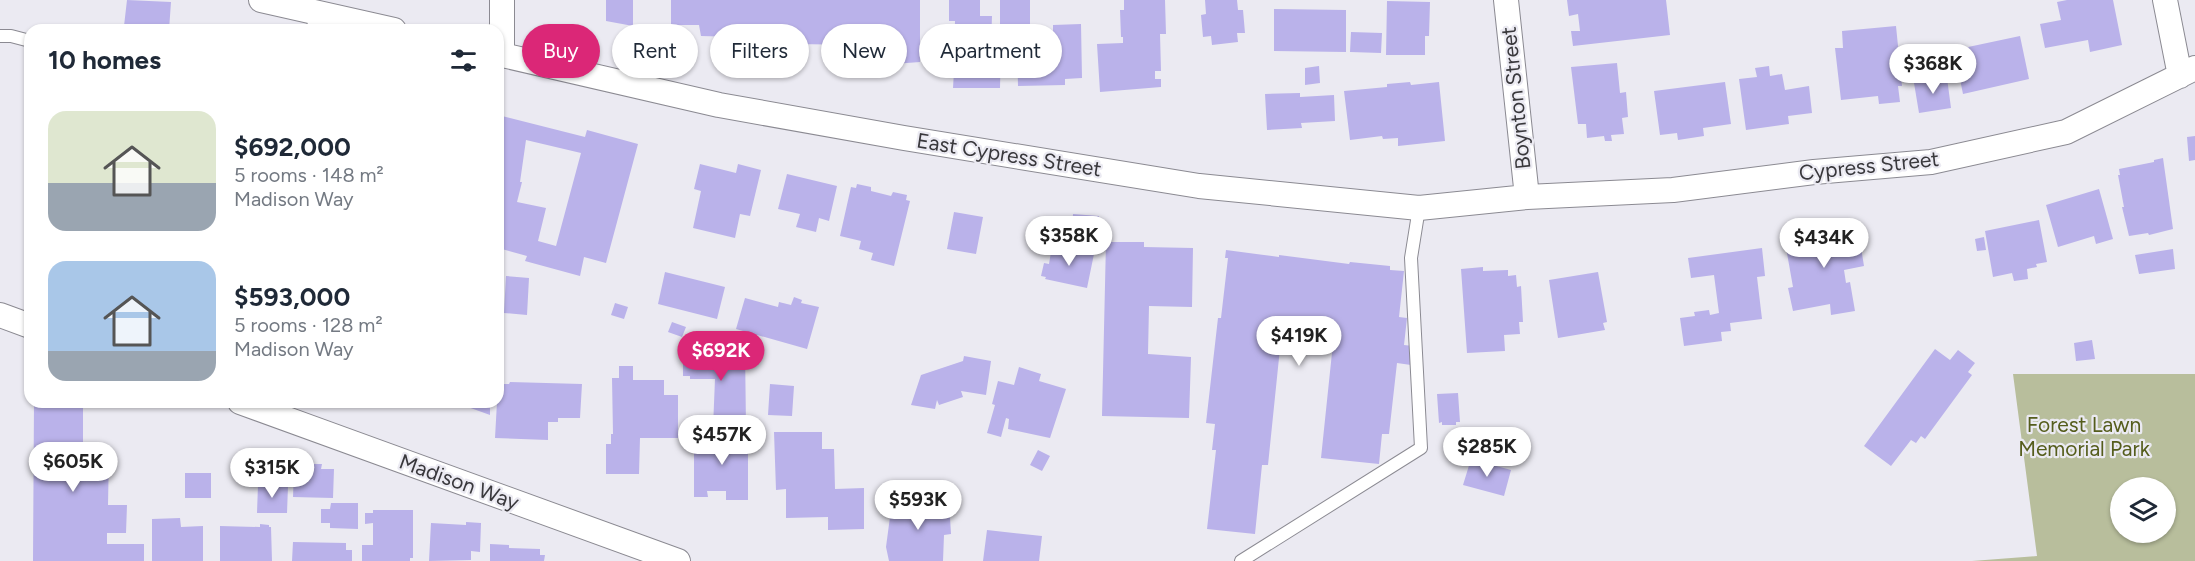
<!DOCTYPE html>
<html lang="en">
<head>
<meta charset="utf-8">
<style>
	:root { --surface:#fff; --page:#f6f6f7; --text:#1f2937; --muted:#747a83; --accent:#db2777 }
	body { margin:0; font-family:Figtree,sans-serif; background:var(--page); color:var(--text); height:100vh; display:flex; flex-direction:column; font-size:22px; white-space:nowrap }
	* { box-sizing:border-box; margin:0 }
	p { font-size:20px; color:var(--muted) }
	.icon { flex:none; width:33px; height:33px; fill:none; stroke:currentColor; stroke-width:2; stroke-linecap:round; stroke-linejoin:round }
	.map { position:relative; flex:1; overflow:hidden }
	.panel { position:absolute; left:24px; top:24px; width:480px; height:384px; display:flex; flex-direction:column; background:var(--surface); border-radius:18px; box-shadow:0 2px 4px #0004 }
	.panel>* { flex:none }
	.hud { position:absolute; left:522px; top:24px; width:570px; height:54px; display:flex; gap:12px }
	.tools { position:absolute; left:2110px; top:477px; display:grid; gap:12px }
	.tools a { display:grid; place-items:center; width:66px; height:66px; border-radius:50%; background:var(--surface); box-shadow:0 2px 4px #0004; font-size:30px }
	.price { position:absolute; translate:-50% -51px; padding:0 14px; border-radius:21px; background:#fff; color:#222; font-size:20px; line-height:39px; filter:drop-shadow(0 2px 3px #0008) }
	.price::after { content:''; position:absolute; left:50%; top:36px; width:18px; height:14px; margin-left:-9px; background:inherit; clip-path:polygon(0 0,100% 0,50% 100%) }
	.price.selected { background:var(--accent); color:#fff }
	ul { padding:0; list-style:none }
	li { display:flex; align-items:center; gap:18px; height:150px; padding:0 24px }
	li span { display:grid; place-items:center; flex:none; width:168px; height:120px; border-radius:18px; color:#555 }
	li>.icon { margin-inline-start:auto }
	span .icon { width:72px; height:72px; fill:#fffc; stroke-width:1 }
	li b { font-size:26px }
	h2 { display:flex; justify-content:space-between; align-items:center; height:72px; padding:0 24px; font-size:26px }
	.pill { padding:0 21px; border-radius:27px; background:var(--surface); box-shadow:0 2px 4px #0004; font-size:21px; line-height:54px }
	.pill.selected { background:var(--accent); color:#fff }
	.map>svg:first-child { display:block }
</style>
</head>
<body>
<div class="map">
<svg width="2195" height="561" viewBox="0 0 2195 561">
	<rect width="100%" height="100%" fill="#ebeaf2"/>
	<path fill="#b8be9c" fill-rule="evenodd" d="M2013,374H2195V561H1972L2037,556ZM2121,488H2166V532H2121Z"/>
	<path fill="#bab2ea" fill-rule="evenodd" d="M127,0L171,2L169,30H107L108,24L124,26Z
		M606,0H633V26L606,21Z
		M671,0H920V62L867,66L864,45L794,44L793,37L766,36V42H748L747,31L737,33V37L701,36L699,25H671Z
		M949,0H980V16H992L991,44L1001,43L1000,88H953L954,71L948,72V59H954L955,21H949Z
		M1000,0H1030V28H1000Z
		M1124,0H1165L1166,34H1160L1161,71H1155V79H1161V87L1100,92L1097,44L1123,43V37H1121L1120,10H1124Z
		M1205,0H1237L1238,10H1243L1245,33H1237L1238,42L1212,45L1211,36L1203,37L1201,15L1206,14Z
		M1567,0H1666L1670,35L1573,46L1571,31H1580L1578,14L1569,16Z
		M2067,0H2113L2122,45L2090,52L2088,40L2045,48L2040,24L2061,20L2057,2Z
		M1387,1L1430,2L1429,36H1425V55H1386Z
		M1274,9L1346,10V52L1274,51Z
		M1081,24L1082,78L1065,79V85L1018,86L1017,46H1029L1028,41H1037L1038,45H1053V25Z
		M1896,26L1902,86H1898L1900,102L1879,104L1878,96L1841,100L1835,48H1843L1842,31Z
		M1351,32L1382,33L1381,53L1350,52Z
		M2020,36L2029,79L1963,94L1954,50Z
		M1617,63L1620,93L1626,92L1628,117L1622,118L1624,134L1611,135L1612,141H1605L1604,136L1587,138L1586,124H1578L1571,67Z
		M1319,66L1320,83L1305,85V68Z
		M1769,66L1770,76L1782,74L1785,90L1809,86L1812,113L1788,116L1789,124L1746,130L1739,79L1757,77L1755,68Z
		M1947,78L1951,108L1919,113L1914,83Z
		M1410,82L1411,85L1439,82L1445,141L1398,146V138L1383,139L1382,136L1350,140L1344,91L1387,87V84Z
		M1725,82L1731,124L1703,128L1704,136L1678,140L1677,133L1660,135L1654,91Z
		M1300,93V97L1334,95L1335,121L1301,123L1302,128L1267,130L1265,94Z
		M498,115L585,137L587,130L638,144L606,263L584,257L580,276L525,261L527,256L498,248ZM526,140L581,153L556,246L538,241L546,208L517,202L522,182H520Z
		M2195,136V160L2189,161L2187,137Z
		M2163,158L2173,229L2149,235L2148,233L2129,236L2122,207H2124L2118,175H2120L2119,169L2154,162V160Z
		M700,164L736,173L738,164L761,170L750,216L740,214L735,238L693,228L701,191L694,189Z
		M787,174L837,186L829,221L819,218L816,232L796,227L800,214L778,209Z
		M857,184L871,187V191L891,196L893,192L907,195L906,200L910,201L894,266L871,260L873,253L859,249L861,241L840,236L851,187L856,188Z
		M2099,189L2113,239L2096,244L2094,236L2058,247L2046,205Z
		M954,212L983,217L976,254L947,249Z
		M1073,214L1099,216L1098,245L1071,244Z
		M2039,220L2047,262L2036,264L2037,267L2027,269L2028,279L2014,281L2012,273L1993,277L1985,231Z
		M1836,226L1837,232L1858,229L1864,266L1844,270L1846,283L1850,282L1855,311L1831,315L1830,304L1793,311L1788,288L1793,287L1785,242L1807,238L1806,232Z
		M1984,237L1986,250L1977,251L1975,239Z
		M1106,242H1144V247L1193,248L1192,307L1149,306L1148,354L1191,357L1189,418L1102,416Z
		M1052,246L1094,254L1087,288L1045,279L1046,277L1041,276L1044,263L1049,264Z
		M1762,248L1765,276L1757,277L1762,319L1730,323L1731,331L1721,332L1722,341L1684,346L1680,318L1695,316L1694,312L1709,310L1710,315L1719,313L1714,275L1691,278L1688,258Z
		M2173,249L2175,269L2139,274L2135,255Z
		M1226,250L1279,257V255L1349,264L1350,262L1390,266V270L1404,271L1399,317L1407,318L1404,345L1413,346L1411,365L1397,363L1389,434H1382L1379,464L1321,458L1335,324L1283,319L1268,465H1262L1255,534L1207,529L1216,450H1212L1215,424L1206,423L1218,318H1221L1228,258H1225Z
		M1483,267V271L1508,270V276L1516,275L1517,287L1521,286L1523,322H1519L1520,334L1504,335L1505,351L1467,353L1461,269Z
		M665,272L725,287L717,319L658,304Z
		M1598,272L1607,322L1603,323L1605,330L1558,338L1549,280Z
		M506,276L529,278L527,315L504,313Z
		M794,297L802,300L801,303L819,307L807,349L736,329L745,298L778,307L779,302L791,305Z
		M615,303L628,307L624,319L611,315Z
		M672,322L686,327L682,337L668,332Z
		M2092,340L2095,359L2076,361L2074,343Z
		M683,348H745L746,428H713L715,379H690V376H683Z
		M1935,349L1950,360L1958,350L1975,363L1968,372L1972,375L1925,439L1921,436L1916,443L1911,440L1891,466L1864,446Z
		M964,356L991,361L986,395L961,391L963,397L939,405L937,400L935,409L911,405L921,375L963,361Z
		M619,366H633V380H664V395H678V438H640L639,474H606V444H611V434H613L612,378H619Z
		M1019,367L1041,374L1039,381L1066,389L1050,438L1008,429L1009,419L1006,418L1001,437L987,433L995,405L992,404L998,381L1014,385Z
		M510,382L582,384L580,418H558V422H548V440L495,438L498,384H509Z
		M770,384L794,386L792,416L768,415Z
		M1458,393L1460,422H1456V425H1442V422L1439,423L1437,394Z
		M34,402H83V453H109L108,505H127L126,533H107V544H144V561H33Z
		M454,402H490V415Z
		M774,432H822V449H834L835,489L864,488V529L828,530V517L786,518V489L776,490Z
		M729,433L748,434V500H726V491H707L708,497H694V437H729Z
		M1038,450L1050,456L1042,471L1030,465Z
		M1471,459L1511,470L1504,496L1463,485Z
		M314,464H322L321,469H334L333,498L293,497L294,470H314Z
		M185,473H211V498H185Z
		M258,485L288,486L287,513H257Z
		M933,500L949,501L951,534L944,535L943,561H889L886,547L892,502H933Z
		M331,503H358V529L330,528V523H321V509H330Z
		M373,510H413V558H410V561H362V545H373V523L365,524V513H373Z
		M180,518L181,527L203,526V561H152V519Z
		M466,522L481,523L480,552L471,551V560L429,561L431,523L466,525Z
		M260,524L269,525V527H271L272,561H220V526L260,527Z
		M987,530L1042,536L1039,561H983Z
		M293,542L346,543V550H352V561H292Z
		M490,544L509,545V548L540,549V555H545L544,561H490Z"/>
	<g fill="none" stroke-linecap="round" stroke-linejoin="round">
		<g stroke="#8b8a92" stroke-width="14">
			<path id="lane" d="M313,30L315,12
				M0,36H11L30,41
				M1241,561L1421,448L1411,258L1419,208"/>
		</g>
		<g stroke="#8b8a92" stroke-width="26">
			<path id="street" d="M261,0L394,30
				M502,0V55
				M1506,0L1527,197
				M2165,0L2180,76
				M498,54L719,105L904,138L1199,186L1419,208L1527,197L1673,190L1814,172L1931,162L2066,132L2195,68
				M0,315L30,326
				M240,402L678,561"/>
		</g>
		<use href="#lane" stroke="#fff" stroke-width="12"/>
		<use href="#street" stroke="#fff" stroke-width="24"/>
	</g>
	<g text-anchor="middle" stroke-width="4.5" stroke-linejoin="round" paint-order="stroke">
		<g font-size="21" fill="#39383c" stroke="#ebeaf2">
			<text transform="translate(1516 98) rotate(-96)" y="7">Boynton Street</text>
			<text transform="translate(1009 155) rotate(9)" y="7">East Cypress Street</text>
			<text transform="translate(1869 166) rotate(-6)" y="7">Cypress Street</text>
			<text transform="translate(459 482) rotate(20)" y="7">Madison Way</text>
		</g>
		<g font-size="21" fill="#555d1c" stroke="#ebeaf2">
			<text x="2084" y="432">Forest Lawn<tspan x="2084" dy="24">Memorial Park</tspan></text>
		</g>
	</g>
</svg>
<div class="tools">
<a><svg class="icon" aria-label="layers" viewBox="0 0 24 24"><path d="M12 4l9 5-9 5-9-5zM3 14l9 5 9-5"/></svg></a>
</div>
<b class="price" style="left:1933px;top:95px">$368K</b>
<b class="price" style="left:1069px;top:267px">$358K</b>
<b class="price" style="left:1824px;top:269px">$434K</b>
<b class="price" style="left:1299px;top:367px">$419K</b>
<b class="price selected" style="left:721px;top:382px">$692K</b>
<b class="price" style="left:722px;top:466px">$457K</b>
<b class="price" style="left:1487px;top:478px">$285K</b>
<b class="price" style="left:73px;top:493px">$605K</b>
<b class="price" style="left:272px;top:499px">$315K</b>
<b class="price" style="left:918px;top:531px">$593K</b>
<div class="hud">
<a class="pill selected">Buy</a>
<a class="pill">Rent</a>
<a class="pill">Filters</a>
<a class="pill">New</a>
<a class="pill">Apartment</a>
</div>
<section class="panel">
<h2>10 homes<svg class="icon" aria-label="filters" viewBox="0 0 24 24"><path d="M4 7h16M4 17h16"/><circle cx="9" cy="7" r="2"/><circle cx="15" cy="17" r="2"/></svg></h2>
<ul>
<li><span style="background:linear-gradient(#dfe7d0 60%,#9aa5b1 0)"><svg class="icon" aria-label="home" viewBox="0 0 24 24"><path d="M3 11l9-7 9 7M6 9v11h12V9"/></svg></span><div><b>$692,000</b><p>5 rooms · 148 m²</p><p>Madison Way</p></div></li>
<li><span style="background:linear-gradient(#a9c7e8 75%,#9aa5b1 0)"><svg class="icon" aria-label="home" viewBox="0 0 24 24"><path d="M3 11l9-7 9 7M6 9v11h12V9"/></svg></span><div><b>$593,000</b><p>5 rooms · 128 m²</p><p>Madison Way</p></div></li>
</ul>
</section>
</div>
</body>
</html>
